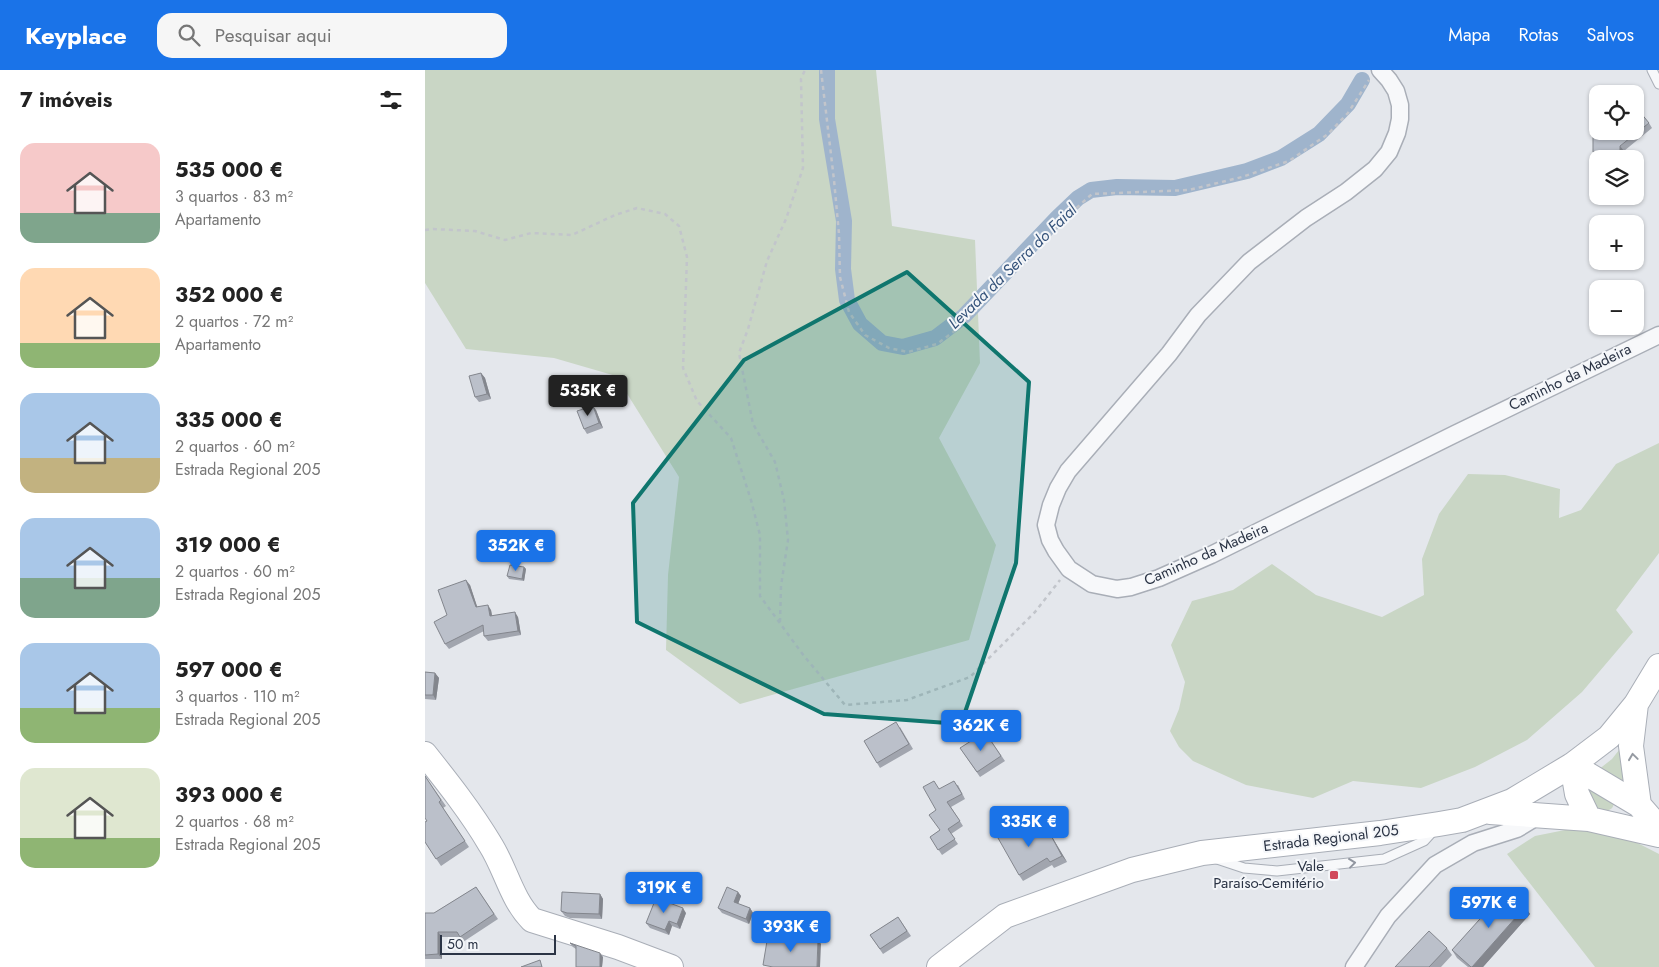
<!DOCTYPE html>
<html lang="pt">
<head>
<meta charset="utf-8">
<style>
	:root { --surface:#fff; --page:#f6f6f6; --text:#222; --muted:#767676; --accent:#1a73e8 }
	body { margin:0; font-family:Jost,sans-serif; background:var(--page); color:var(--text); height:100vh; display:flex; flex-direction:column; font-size:19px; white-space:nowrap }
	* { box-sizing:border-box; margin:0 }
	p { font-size:16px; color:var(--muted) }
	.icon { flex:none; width:28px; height:28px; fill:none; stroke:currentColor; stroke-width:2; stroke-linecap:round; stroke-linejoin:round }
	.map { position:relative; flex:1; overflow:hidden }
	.panel { display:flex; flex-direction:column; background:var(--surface); width:425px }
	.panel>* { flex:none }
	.buttons { position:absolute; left:1164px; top:15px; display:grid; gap:10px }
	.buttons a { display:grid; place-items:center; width:55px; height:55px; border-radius:10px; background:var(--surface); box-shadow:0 1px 4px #0004; font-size:25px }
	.scale { position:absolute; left:15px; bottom:12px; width:116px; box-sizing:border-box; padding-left:5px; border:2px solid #2b3445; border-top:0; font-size:14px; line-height:18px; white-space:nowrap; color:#2b3445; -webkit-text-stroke:4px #f4f6f9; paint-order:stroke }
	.price { position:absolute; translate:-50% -42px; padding:0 11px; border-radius:5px; background:var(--accent); color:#fff; font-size:16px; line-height:32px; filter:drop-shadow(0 1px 2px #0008) }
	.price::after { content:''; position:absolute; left:50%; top:30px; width:15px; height:11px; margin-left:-8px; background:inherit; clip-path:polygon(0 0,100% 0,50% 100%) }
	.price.active { background:#222; color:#fff }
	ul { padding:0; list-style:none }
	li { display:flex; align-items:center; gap:15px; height:125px; padding:0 20px }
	li span { display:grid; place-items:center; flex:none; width:140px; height:100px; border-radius:15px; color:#555 }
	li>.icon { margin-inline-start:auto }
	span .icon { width:60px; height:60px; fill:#fffc; stroke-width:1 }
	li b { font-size:21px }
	h2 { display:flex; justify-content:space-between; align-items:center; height:60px; padding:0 20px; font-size:21px }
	header { display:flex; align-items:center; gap:30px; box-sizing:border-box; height:70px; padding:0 25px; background:var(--accent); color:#fff }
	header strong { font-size:24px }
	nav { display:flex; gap:28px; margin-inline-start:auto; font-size:18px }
	.search { width:350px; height:45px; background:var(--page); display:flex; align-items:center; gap:12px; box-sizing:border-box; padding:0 18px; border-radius:15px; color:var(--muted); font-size:19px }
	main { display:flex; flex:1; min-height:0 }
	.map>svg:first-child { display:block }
</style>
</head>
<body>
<header>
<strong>Keyplace</strong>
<div class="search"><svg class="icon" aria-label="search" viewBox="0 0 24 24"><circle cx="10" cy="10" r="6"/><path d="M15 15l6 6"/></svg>Pesquisar aqui</div>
<nav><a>Mapa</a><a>Rotas</a><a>Salvos</a></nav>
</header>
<main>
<section class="panel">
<h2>7 imóveis<svg class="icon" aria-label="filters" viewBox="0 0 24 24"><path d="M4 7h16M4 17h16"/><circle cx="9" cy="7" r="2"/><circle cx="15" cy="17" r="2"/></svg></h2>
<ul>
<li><span style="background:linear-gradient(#f6c9c9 70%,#7fa58c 0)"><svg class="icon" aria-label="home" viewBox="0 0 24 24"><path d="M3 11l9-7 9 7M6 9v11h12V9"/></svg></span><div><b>535 000 €</b><p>3 quartos · 83 m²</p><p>Apartamento</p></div></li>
<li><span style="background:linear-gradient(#ffd9b3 75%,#8fb573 0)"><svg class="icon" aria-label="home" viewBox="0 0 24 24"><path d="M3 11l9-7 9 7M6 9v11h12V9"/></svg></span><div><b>352 000 €</b><p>2 quartos · 72 m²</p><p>Apartamento</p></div></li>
<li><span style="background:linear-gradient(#a9c7e8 65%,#c2b280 0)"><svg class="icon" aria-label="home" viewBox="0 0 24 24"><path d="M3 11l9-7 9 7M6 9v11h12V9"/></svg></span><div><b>335 000 €</b><p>2 quartos · 60 m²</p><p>Estrada Regional 205</p></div></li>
<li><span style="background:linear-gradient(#a9c7e8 60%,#7fa58c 0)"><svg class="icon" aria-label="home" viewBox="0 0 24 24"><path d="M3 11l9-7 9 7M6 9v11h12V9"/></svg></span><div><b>319 000 €</b><p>2 quartos · 60 m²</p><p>Estrada Regional 205</p></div></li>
<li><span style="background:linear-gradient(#a9c7e8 65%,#8fb573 0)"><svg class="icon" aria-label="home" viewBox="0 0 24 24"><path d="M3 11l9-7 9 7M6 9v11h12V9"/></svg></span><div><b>597 000 €</b><p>3 quartos · 110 m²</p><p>Estrada Regional 205</p></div></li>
<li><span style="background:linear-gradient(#dfe7d0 70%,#8fb573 0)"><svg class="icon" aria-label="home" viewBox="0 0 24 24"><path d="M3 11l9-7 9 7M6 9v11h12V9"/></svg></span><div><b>393 000 €</b><p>2 quartos · 68 m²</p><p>Estrada Regional 205</p></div></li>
</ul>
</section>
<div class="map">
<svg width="1234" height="897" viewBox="0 0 1234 897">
	<rect width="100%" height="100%" fill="#e4e7ec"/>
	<path fill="#c9d6c5" d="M0,0H451L467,156L550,170L555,293L514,368L571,475L544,570L315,634L241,580L243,505L254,407L191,306L129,288L41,279L0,213Z
		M1234,373V483L1191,540L1208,562L1157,622L1102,670L1050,697L996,718L928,711L888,728L821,715L768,691L754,677L745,661L754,639L760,612L746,575L767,531L808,520L847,494L891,525L957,547L999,525L997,489L1014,444L1043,404L1080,405L1135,419L1134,448L1156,440L1191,394Z
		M1198,675L1203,717L1173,700L1187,689Z
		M1157,715L1189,731C1189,742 1181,741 1172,740Z
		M1155,757L1191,762L1234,784V897H1170L1082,784L1110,766Z"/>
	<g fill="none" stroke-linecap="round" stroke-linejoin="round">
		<path stroke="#9fb4cc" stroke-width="16" d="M402,0V49L419,151L418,199L422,230L435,254L457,273L478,277L510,268L539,246L633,147L653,128L666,120L692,117L750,118L822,101L856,88L894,64L923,34L937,10"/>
		<g stroke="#a9aeb7" stroke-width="11">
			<path id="service" d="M1227,0L1234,14
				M789,788L819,798L852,801L959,789L999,771L1009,760"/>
		</g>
		<g stroke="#a9aeb7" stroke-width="19">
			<path id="minor" d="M955,0L964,10L971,21L975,35V49L972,63L964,82L950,99L921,122L881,148L824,192L773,245L744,284L643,401L633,418L626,435L621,455L625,470L631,481L644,499L667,514L692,519L706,517L734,508L786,485L1030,364L1234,265
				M929,897L963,846L1010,795L1048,773L1092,759L1115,745"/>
		</g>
		<g stroke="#a9aeb7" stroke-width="26">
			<path id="secondary" d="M1211,634L1206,676L1214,735
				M0,684C23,713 46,742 65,774C81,799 86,829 107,850L193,877L246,897
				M1147,695L1214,735L1234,758
				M1147,695L1152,724L1164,749
				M1065,742L1164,749L1234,765
				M514,897L580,846L707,800L777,783L955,763L1014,754L1037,750L1087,731L1147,695L1184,667L1211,634L1234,596"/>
		</g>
		<path stroke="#c2c5cb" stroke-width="2.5" stroke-dasharray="4 4" stroke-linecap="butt" d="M396,0L409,110L414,164L415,207L424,242L440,265L464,278L483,282L512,274L531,260L647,142L667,124L764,120L817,107L864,91L903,64L923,43L944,10
			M0,160L8,159L50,161L80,170L106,163L147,165L190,145L212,138L240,144L254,156L262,187L258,298L272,331L306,368L326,430L335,465V526L379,586L420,635L482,630L545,607L610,542L635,510
			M355,552L356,516L363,470L359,430L350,392L328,354L314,283L323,259L342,191L361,149L378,98L376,9L380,0"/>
		<use href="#service" stroke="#f7f8fa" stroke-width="9"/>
		<use href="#minor" stroke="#f7f8fa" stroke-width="16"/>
		<use href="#secondary" stroke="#fff" stroke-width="24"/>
	</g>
	<path fill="#a1a5ae" d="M1224,53L1227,58L1199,81V89H1185L1183,86H1171L1168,82L1188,63Z
		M56,303L60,308L66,329L54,332L50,327Z
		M171,340L178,358L162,364L159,359Z
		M99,497L101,499L99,511L84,509L82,506Z
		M45,515L52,537L66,540L67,546L93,547L96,565L63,571L59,566V561L24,579L20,574L22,545Z
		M0,602L10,603L14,608L11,630L0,629Z
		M475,657L488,679L455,698L452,693Z
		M560,662L580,691L555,707L535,678Z
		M0,706L21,736L18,738L44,777L16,796L0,772L2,751Z
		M533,715L540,729L526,737L538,756L526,764L533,774L517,785L505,767L515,760L511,740L515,719Z
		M601,751L611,767L623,760L642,792L629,798L627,795L598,811L594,805Z
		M51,817L73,849L38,872L35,867H17V889H0V843H9Z
		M313,822L316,826L313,834L325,838L328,843L324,854L297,843L293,838Z
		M175,824L178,829L177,849L145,848L140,846L136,841Z
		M1100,837L1105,844L1058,897H1043L1032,888L1027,880Z
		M261,843L255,859L247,856L244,865L225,858L221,853Z
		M473,847L486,866L458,884L445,865Z
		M145,873L178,887L177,897H151V879L148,877Z
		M1022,878L1027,885L1016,897H970Z"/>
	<path fill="#83868d" d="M1195,76L1199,81V89H1198L1195,85Z
		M56,303L60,308L66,329L62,324Z
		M168,336L171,340L178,358L174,353Z
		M99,497L101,499L99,511L97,509Z
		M41,510L45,515L54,542L51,537Z
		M63,535L66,540L68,551L65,546Z
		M90,542L93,547L96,565L93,561Z
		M10,603L14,608L11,630L8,625Z
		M623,760L627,767L642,792L637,786Z
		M313,822L316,826L312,837L309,832Z
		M175,824L178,829L177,849L174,844Z
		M1100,837L1105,844L1058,897H1047Z
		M258,838L261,843L255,859L252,854Z
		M325,838L328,843L324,854L321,849Z
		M244,851L247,856L244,865L240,860Z
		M13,862L17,867V889L13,884Z
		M393,869L396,874L395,897H392Z
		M175,883L178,887L177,897H175Z"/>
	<path fill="#bbc0ca" stroke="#83868d" d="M1215,42L1224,53L1195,76V85H1182V81L1168,82V64L1188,63L1191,61H1210V46Z
		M56,303L62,324L50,327L44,306Z
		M168,336L174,353L159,359L152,341Z
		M85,495L99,497L97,509L82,506Z
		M41,510L51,537L63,535L65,546L90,542L93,561L59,566L58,555L20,574L9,552L22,545L13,520Z
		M0,602L10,603L8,625H0Z
		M471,652L484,674L452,693L439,671Z
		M560,662L576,686L552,702L535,678Z
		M0,706L16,730L14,732L40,771L11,789L0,772V752L2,751L0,748Z
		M509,711L514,719L529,711L537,724L522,732L535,751L523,759L530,769L513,780L505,767L515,760L504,745L511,740L498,717Z
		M601,751L611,767L623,760L637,786L625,792L622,788L594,805L573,768Z
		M51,817L69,844L35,867L32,862H13V884L0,885V843H9Z
		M302,817L313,822L309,832L325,838L321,849L293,838Z
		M1081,820L1100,837L1047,897H1046L1027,880Z
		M137,822L175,824L174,844L142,843L136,841Z
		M231,828L258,838L252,854L244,851L240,860L221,853Z
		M473,847L482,861L455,879L445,865Z
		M1004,861L1022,878L1004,897H970Z
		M343,865L368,869H393L392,897H348L338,895Z
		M145,873L175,883V897H151V876Z
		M115,890L117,897H96Z"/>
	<defs><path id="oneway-chevron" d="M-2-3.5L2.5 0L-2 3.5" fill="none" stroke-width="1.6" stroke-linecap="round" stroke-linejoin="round" transform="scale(1.25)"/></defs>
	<use stroke="#959aa2" href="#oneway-chevron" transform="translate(1208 687) rotate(-98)"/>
	<use stroke="#9196a0" href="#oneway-chevron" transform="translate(927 793) rotate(-7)"/>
	<path fill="#0f766e" fill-opacity="0.2" stroke="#0f766e" stroke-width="4" stroke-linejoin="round" d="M482,202L604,312L591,493L536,654L399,644L212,552L208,433L319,290Z"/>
	<rect fill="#d1495b" stroke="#f4f6f9" stroke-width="2" x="904" y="800" width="10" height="10" rx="2.5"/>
	<g text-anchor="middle" stroke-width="4" stroke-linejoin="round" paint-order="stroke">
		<g font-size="15" fill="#2b3445" stroke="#f4f6f9">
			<text transform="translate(1145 307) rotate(-26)" y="5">Caminho da Madeira</text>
			<text transform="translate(781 484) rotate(-24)" y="5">Caminho da Madeira</text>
			<text transform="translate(906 768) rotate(-7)" y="5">Estrada Regional 205</text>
		</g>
		<g font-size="15" fill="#2b3445" stroke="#f4f6f9" text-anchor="end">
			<text x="899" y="801">Vale<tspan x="899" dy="17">Paraíso-Cemitério</tspan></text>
		</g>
		<g font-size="16" font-style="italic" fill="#34527a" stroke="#f4f6f9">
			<text transform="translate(587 196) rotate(-44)" y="6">Levada da Serra do Faial</text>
		</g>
	</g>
</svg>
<div class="buttons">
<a><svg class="icon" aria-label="locate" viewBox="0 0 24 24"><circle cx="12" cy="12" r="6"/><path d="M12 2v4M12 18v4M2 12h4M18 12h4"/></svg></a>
<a><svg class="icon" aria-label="layers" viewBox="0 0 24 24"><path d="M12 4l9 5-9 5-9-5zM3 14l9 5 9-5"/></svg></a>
<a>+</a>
<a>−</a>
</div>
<div class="scale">50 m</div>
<b class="price active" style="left:163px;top:347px">535K €</b>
<b class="price" style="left:91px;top:502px">352K €</b>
<b class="price" style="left:556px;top:682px">362K €</b>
<b class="price" style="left:604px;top:778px">335K €</b>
<b class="price" style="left:239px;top:844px">319K €</b>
<b class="price" style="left:1064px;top:859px">597K €</b>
<b class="price" style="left:366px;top:883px">393K €</b>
</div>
</main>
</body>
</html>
